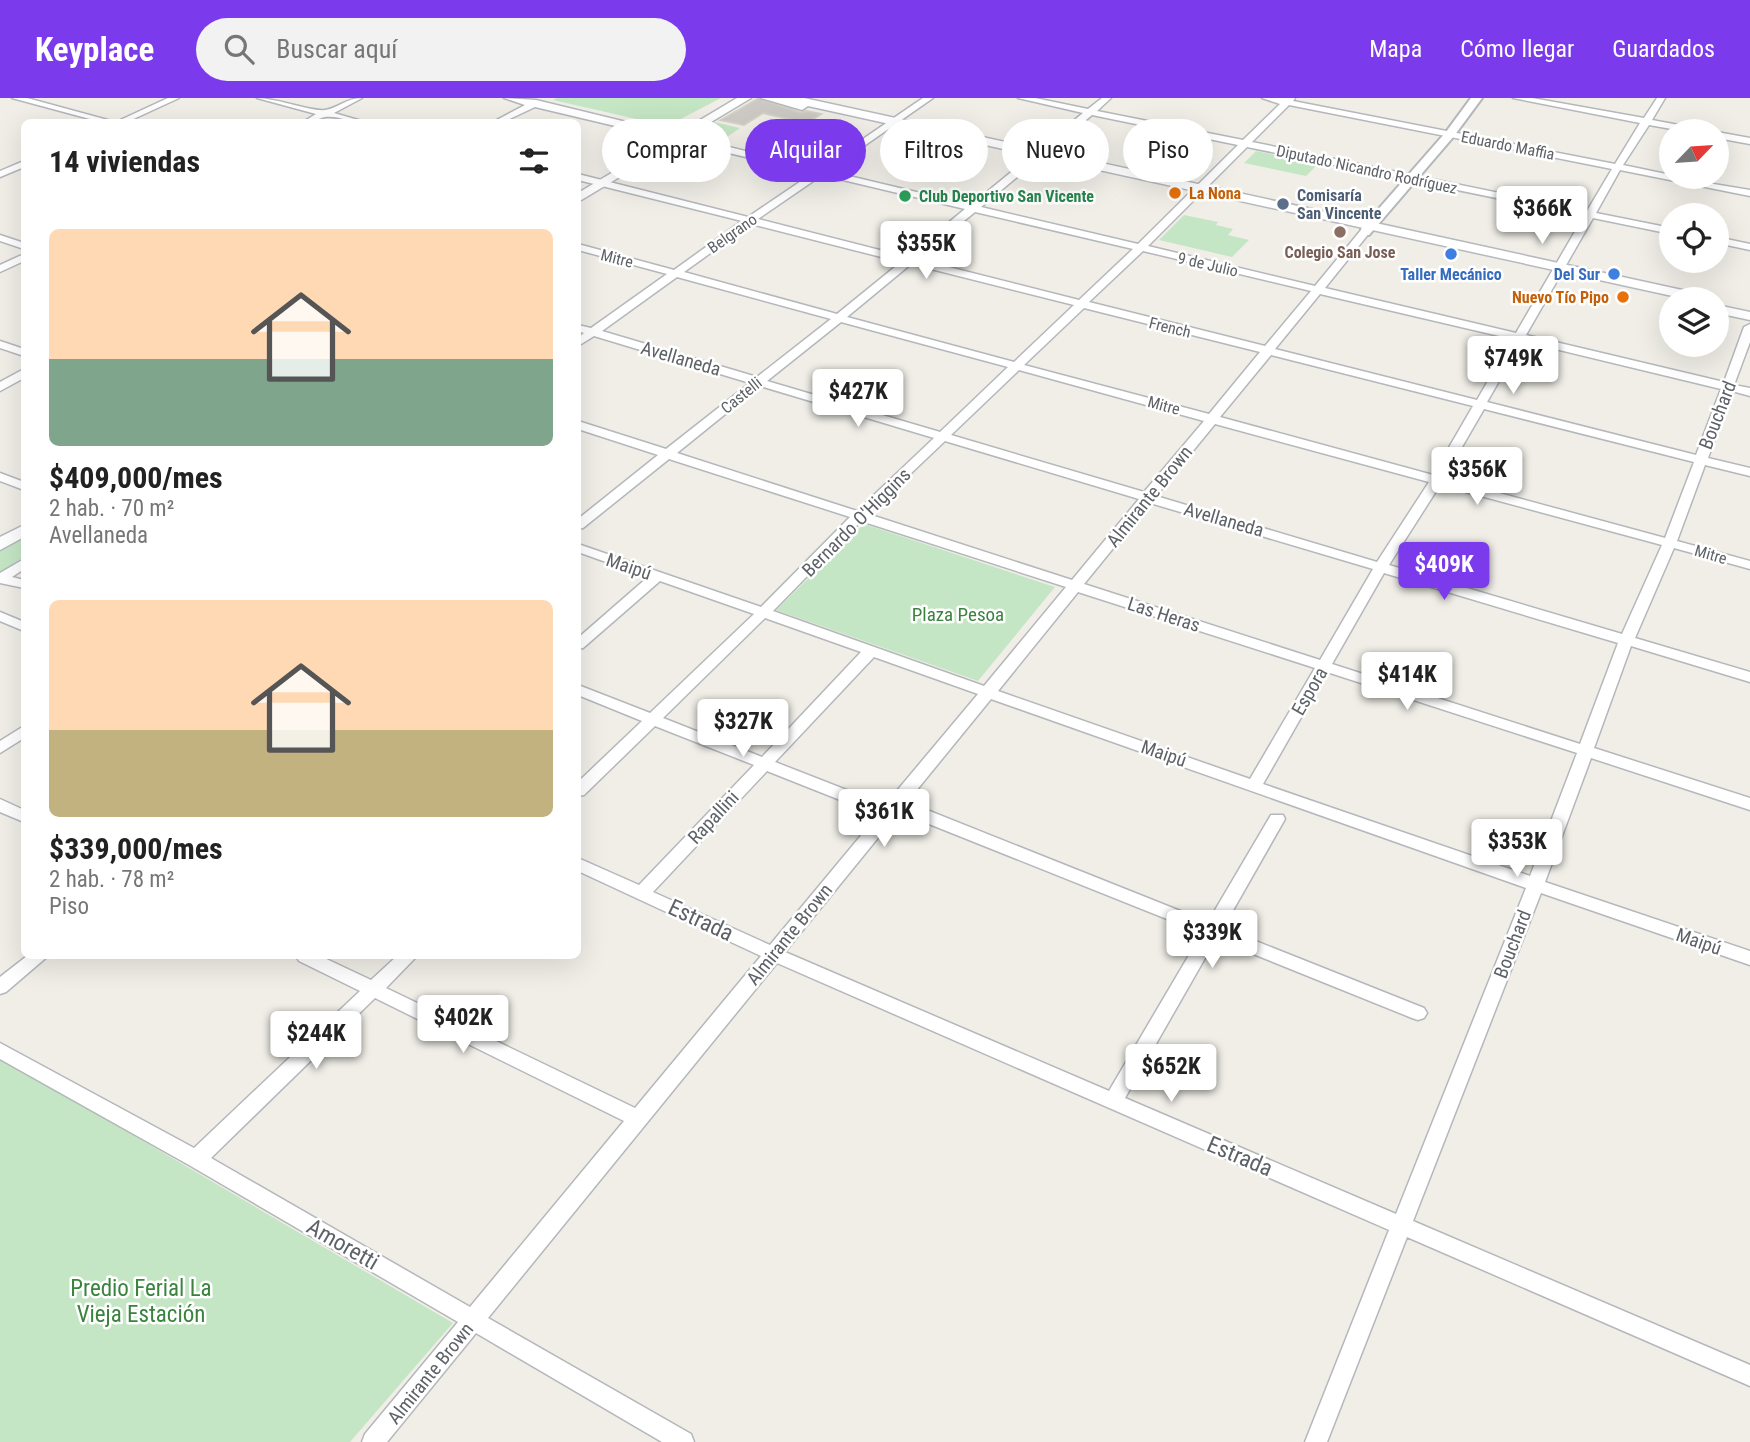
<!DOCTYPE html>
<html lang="es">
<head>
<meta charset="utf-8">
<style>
	:root { --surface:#fff; --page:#f2f2f2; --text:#222; --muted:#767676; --accent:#7c3aed }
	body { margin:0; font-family:"Roboto Condensed",sans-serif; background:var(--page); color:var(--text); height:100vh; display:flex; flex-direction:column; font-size:26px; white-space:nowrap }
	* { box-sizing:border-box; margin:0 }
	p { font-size:23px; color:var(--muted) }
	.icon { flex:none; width:38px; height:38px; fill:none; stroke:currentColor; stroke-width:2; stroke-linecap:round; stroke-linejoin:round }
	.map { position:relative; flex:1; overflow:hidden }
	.drawer { position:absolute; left:21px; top:21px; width:560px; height:840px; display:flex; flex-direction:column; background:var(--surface); border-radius:10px; box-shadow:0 7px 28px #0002 }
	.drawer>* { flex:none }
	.banner { position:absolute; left:602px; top:21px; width:665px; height:63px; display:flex; gap:14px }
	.needle { width:46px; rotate:65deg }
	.tools { position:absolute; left:1659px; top:21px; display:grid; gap:14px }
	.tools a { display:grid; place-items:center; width:70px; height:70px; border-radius:50%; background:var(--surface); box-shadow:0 7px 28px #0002; font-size:35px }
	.price { position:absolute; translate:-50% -60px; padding:0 16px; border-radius:7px; background:#fff; color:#222; font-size:23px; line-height:46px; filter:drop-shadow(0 2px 4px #0008) }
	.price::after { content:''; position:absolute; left:50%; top:42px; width:21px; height:16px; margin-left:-10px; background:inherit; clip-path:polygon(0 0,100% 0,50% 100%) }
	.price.on { background:var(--accent); color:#fff }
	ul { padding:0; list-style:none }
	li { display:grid; align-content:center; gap:14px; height:371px; padding:0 28px }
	li span { display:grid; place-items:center; height:217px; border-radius:10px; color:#555 }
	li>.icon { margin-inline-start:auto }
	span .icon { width:126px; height:126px; fill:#fffc; stroke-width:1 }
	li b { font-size:30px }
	h2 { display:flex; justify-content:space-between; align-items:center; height:84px; padding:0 28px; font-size:30px }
	.pill { padding:0 24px; border-radius:32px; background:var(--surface); box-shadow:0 7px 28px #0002; font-size:24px; line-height:63px }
	.pill.on { background:var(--accent); color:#fff }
	header { display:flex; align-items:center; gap:42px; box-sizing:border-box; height:98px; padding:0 35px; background:var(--accent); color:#fff }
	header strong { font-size:33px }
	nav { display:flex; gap:38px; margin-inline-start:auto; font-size:24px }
	.search { width:490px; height:63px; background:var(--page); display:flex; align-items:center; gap:18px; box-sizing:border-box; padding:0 24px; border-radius:38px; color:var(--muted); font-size:26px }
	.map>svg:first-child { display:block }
</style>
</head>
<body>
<header>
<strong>Keyplace</strong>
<div class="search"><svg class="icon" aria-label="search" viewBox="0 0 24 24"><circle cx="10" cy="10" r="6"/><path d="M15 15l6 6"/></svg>Buscar aquí</div>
<nav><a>Mapa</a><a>Cómo llegar</a><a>Guardados</a></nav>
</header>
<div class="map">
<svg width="1750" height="1344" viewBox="0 0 1750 1344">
	<rect width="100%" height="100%" fill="#f0eee7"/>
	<path fill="#c5e6c5" d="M557,0H721L667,28L553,2Z
		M709,23L740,30L721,43L689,36Z
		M1256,53L1318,66L1306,78L1244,65Z
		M1184,117L1218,124L1216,127L1233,131L1228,137L1249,142L1232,159L1159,142Z
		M864,426L1055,489L978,583L776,512Z
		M24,436V459L0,474V450Z
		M0,959L453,1225L350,1344H0Z"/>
	<path fill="#ccc9c4" stroke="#d4d0c5" stroke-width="2" d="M759,0L801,15L806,13L821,16L807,25L763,15L744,27L721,22Z"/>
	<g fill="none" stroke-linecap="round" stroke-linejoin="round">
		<g stroke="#b4b7bb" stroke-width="3">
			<path id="minor" d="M12,0H27L115,24H101Z
				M168,0H179L127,24H116Z
				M257,0C276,0 312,14 325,12C339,10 346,0 362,0L334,15L365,24C352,25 337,17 325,19C317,21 312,24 303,24L316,16Z
				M504,0L536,2L819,71L923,0H933L828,73L971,107L1083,15L1018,0H1035L1088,11L1102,0H1111L1097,13L1243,42L1280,6L1262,0H1295L1293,3L1615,66L1640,25L1513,0H1532L1644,20L1657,0H1665L1652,22L1700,31L1701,33H1683L1649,27L1623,67L1671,77V79L1750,92V98L1620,72L1596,115L1671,130V136L1593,120L1526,237L1724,284L1744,229L1750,226V244L1734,287L1750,290V298L1732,293L1708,360L1750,370V378L1705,367L1677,443L1750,463V471L1674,450L1635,540L1750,574V584L1631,548L1594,650L1750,700V712L1591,660L1545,784L1750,853V867L1541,795L1413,1123L1750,1267V1288L1407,1139L1327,1344H1305L1389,1132L777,865L488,1220L691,1336L694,1344H662L476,1235L387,1344H362L365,1336L458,1224L189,1067L0,961V945L194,1050L360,893L299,863L296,858H320L371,882L397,858H417L386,890L635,1010L761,858L578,773V760L639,787L754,667L655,628L584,697L578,698V684L642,623L578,597V587L650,615L754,516L660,483L583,550L578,551V540L648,479L578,454V446L761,509L850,419L669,361L583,430L578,431V421L658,357L578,331V323L666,351L750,285L594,238L578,248V240L584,235L578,233V227L591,230L667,176L578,152V146L674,172L742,123L578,82V76L748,119L813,75L535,9L503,24H493L525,7ZM1289,7L1612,71L1587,113L1252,44ZM1092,17L1238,47L1138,146L981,109ZM1247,49L1584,118L1516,235L1325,190L1370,134L1365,131L1361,132L1315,188L1148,148ZM822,77L965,111L907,159L758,121ZM975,114L1133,151L1079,202L917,161ZM751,126L901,164L837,216L684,174ZM1143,153L1311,193L1265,248L1089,204ZM911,166L1074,207L1014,264L847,219ZM677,179L831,221L757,279L602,233ZM1320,196L1512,241L1477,302L1275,251ZM1084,210L1260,254L1209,316L1024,267ZM841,224L1008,269L940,334L767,283ZM1522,243L1721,291L1696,357L1487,304ZM1271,257L1473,308L1433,377L1220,319ZM1019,272L1204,323L1144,394L951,337ZM760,288L934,340L857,413L677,355ZM1484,311L1694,364L1665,440L1444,380ZM1215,326L1429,384L1377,464L1156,398ZM945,343L1139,401L1072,482L868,416ZM1440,387L1662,447L1622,536L1389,467ZM1150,405L1373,471L1320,562L1084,486ZM861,423L1066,489L984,588L773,513ZM1384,475L1618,545L1580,646L1332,566ZM1078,494L1315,570L1250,681L998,593ZM765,520L861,554L762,659L663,620ZM874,559L978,596L885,707L775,664ZM1327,574L1577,655L1530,778L1263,686ZM991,601L1526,790L1396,1116L1125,1000L1216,841L1412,920L1418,922L1424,920L1427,915L1424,910L1223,830L1285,721L1283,717H1271L1208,824L907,704ZM767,673L878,717L770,847L653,794ZM899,714L1202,835L1109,993L785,854ZM375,900L624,1023L470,1209L211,1060Z
				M1717,34L1750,40V46L1717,40Z
				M24,63V69L0,79V73Z
				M0,137L24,145V151L0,143Z
				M1717,139L1750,146V152L1717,145Z
				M24,156V163L0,174V167Z
				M0,243L24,251V258L0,250Z
				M24,271V280L0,293V284Z
				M0,375L24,384V392L0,383Z
				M24,461V471L12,479L24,482V490L0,485V475Z
				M0,514L24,524V533L0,523Z
				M24,628V640L0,655V643Z
				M0,701L24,712V724L0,714Z
				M27,858H48L6,894L0,896V879Z"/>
		</g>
		<g stroke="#b4b7bb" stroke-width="4">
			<path id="tertiary" d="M1471,0H1482L1454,38L1369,137H1361V131L1446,34Z"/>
		</g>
		<g stroke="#b5b9be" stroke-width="3">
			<path id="secondary" d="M737,0H751L578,104V95Z
				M761,0H804L1705,197L1712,201H1686L808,8L802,12Z
				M1717,207L1750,214V222L1717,215Z
				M24,427V439L0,452V439Z"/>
		</g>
		<use href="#minor" fill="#fff" fill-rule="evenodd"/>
		<use href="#tertiary" fill="#fff" fill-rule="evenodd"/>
		<use href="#secondary" fill="#fff" fill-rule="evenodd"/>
	</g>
	<g fill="#e8710a" stroke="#fff" stroke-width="2.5">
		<circle cx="1175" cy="95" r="7"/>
		<circle cx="1623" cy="199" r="7"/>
	</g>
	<circle fill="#2e9e5b" stroke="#fff" stroke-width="2.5" cx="905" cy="98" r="7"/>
	<circle fill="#5c6f8a" stroke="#fff" stroke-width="2.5" cx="1283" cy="106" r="7"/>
	<circle fill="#8d6e63" stroke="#fff" stroke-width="2.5" cx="1340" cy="134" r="7"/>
	<g fill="#3f7fe0" stroke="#fff" stroke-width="2.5">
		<circle cx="1451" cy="156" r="7"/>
		<circle cx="1614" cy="176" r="7"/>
	</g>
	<g text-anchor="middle" stroke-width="5" stroke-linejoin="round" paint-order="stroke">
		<g font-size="16" fill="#5e6267" stroke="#fff">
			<text transform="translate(1508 47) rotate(11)" y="6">Eduardo Maffia</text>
			<text transform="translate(1367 71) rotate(12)" y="6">Diputado Nicandro Rodríguez</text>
			<text transform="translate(732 135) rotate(-35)" y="6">Belgrano</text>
			<text transform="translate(617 160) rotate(14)" y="6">Mitre</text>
			<text transform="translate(1208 166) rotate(13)" y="6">9 de Julio</text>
			<text transform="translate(1170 229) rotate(14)" y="6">French</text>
			<text transform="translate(741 297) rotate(-39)" y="6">Castelli</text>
			<text transform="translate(1164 307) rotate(15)" y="6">Mitre</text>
			<text transform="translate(1711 456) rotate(16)" y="6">Mitre</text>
		</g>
		<g font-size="16" font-weight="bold" fill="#c56008" stroke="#fff" text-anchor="start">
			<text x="1189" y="101">La Nona</text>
			<text x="1609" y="205" text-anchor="end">Nuevo Tío Pipo</text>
		</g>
		<g font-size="16" font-weight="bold" fill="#4e5e75" stroke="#fff" text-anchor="start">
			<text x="1297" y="103">Comisaría<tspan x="1297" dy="18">San Vincente</tspan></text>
		</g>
		<g font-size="16" font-weight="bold" fill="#27864d" stroke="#fff" text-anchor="start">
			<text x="919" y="104">Club Deportivo San Vicente</text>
		</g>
		<g font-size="16" font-weight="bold" fill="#785e54" stroke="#fff">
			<text x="1340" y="160">Colegio San Jose</text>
		</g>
		<g font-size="16" font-weight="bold" fill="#366cbe" stroke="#fff">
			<text x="1451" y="182">Taller Mecánico</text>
			<text x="1600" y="182" text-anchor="end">Del Sur</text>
		</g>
		<g font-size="19" fill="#5e6267" stroke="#fff">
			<text transform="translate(681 260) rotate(16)" y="7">Avellaneda</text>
			<text transform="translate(1717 317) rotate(-69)" y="7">Bouchard</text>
			<text transform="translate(1149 398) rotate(-51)" y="7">Almirante Brown</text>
			<text transform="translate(1224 421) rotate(16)" y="7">Avellaneda</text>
			<text transform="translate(856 424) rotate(-45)" y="7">Bernardo O'Higgins</text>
			<text transform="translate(629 468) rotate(19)" y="7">Maipú</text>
			<text transform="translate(1164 516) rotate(18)" y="7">Las Heras</text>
			<text transform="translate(1309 593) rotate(-60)" y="7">Espora</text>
			<text transform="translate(1164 655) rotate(19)" y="7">Maipú</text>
			<text transform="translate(713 719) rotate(-47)" y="7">Rapallini</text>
			<text transform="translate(789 836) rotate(-51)" y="7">Almirante Brown</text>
			<text transform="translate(1699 843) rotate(19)" y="7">Maipú</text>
			<text transform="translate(1512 846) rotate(-69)" y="7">Bouchard</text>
			<text transform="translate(430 1275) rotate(-51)" y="7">Almirante Brown</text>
		</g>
		<g font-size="19" fill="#39833d" stroke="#fff">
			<text x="958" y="523">Plaza Pesoa</text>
		</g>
		<g font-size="23" fill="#5e6267" stroke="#fff">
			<text transform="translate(701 822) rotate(25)" y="8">Estrada</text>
			<text transform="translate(1240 1058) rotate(23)" y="8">Estrada</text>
			<text transform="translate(343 1146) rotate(30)" y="8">Amoretti</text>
		</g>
		<g font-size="23" fill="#39833d" stroke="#fff">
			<text x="141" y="1198">Predio Ferial La<tspan x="141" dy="26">Vieja Estación</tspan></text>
		</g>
	</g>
</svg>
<div class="tools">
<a><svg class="needle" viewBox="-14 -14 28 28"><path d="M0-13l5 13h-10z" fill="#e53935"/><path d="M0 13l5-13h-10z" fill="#767676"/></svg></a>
<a><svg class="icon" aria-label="locate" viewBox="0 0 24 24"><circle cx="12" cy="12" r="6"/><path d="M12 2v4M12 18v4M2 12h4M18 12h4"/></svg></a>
<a><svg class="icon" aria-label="layers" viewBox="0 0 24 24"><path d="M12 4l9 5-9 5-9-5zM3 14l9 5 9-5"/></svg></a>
</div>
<b class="price" style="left:1542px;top:148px">$366K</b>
<b class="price" style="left:926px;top:183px">$355K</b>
<b class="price" style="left:1513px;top:298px">$749K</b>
<b class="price" style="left:858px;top:331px">$427K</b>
<b class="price" style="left:1477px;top:409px">$356K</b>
<b class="price on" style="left:1444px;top:504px">$409K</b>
<b class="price" style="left:1407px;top:614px">$414K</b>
<b class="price" style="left:743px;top:661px">$327K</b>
<b class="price" style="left:884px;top:751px">$361K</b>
<b class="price" style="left:1517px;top:781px">$353K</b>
<b class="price" style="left:1212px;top:872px">$339K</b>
<b class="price" style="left:463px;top:957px">$402K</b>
<b class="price" style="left:316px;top:973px">$244K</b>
<b class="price" style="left:1171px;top:1006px">$652K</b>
<div class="banner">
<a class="pill">Comprar</a>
<a class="pill on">Alquilar</a>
<a class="pill">Filtros</a>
<a class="pill">Nuevo</a>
<a class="pill">Piso</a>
</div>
<section class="drawer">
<h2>14 viviendas<svg class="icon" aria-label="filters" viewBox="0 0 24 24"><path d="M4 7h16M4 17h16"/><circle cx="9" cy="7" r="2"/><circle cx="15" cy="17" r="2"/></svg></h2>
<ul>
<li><span style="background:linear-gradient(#ffd9b3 60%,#7fa58c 0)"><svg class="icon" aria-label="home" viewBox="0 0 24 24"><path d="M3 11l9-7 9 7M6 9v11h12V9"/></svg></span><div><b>$409,000/mes</b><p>2 hab. · 70 m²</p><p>Avellaneda</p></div></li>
<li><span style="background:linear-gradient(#ffd9b3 60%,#c2b280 0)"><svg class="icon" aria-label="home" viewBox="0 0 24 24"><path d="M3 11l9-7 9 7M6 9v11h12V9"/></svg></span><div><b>$339,000/mes</b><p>2 hab. · 78 m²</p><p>Piso</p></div></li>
</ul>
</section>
</div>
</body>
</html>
